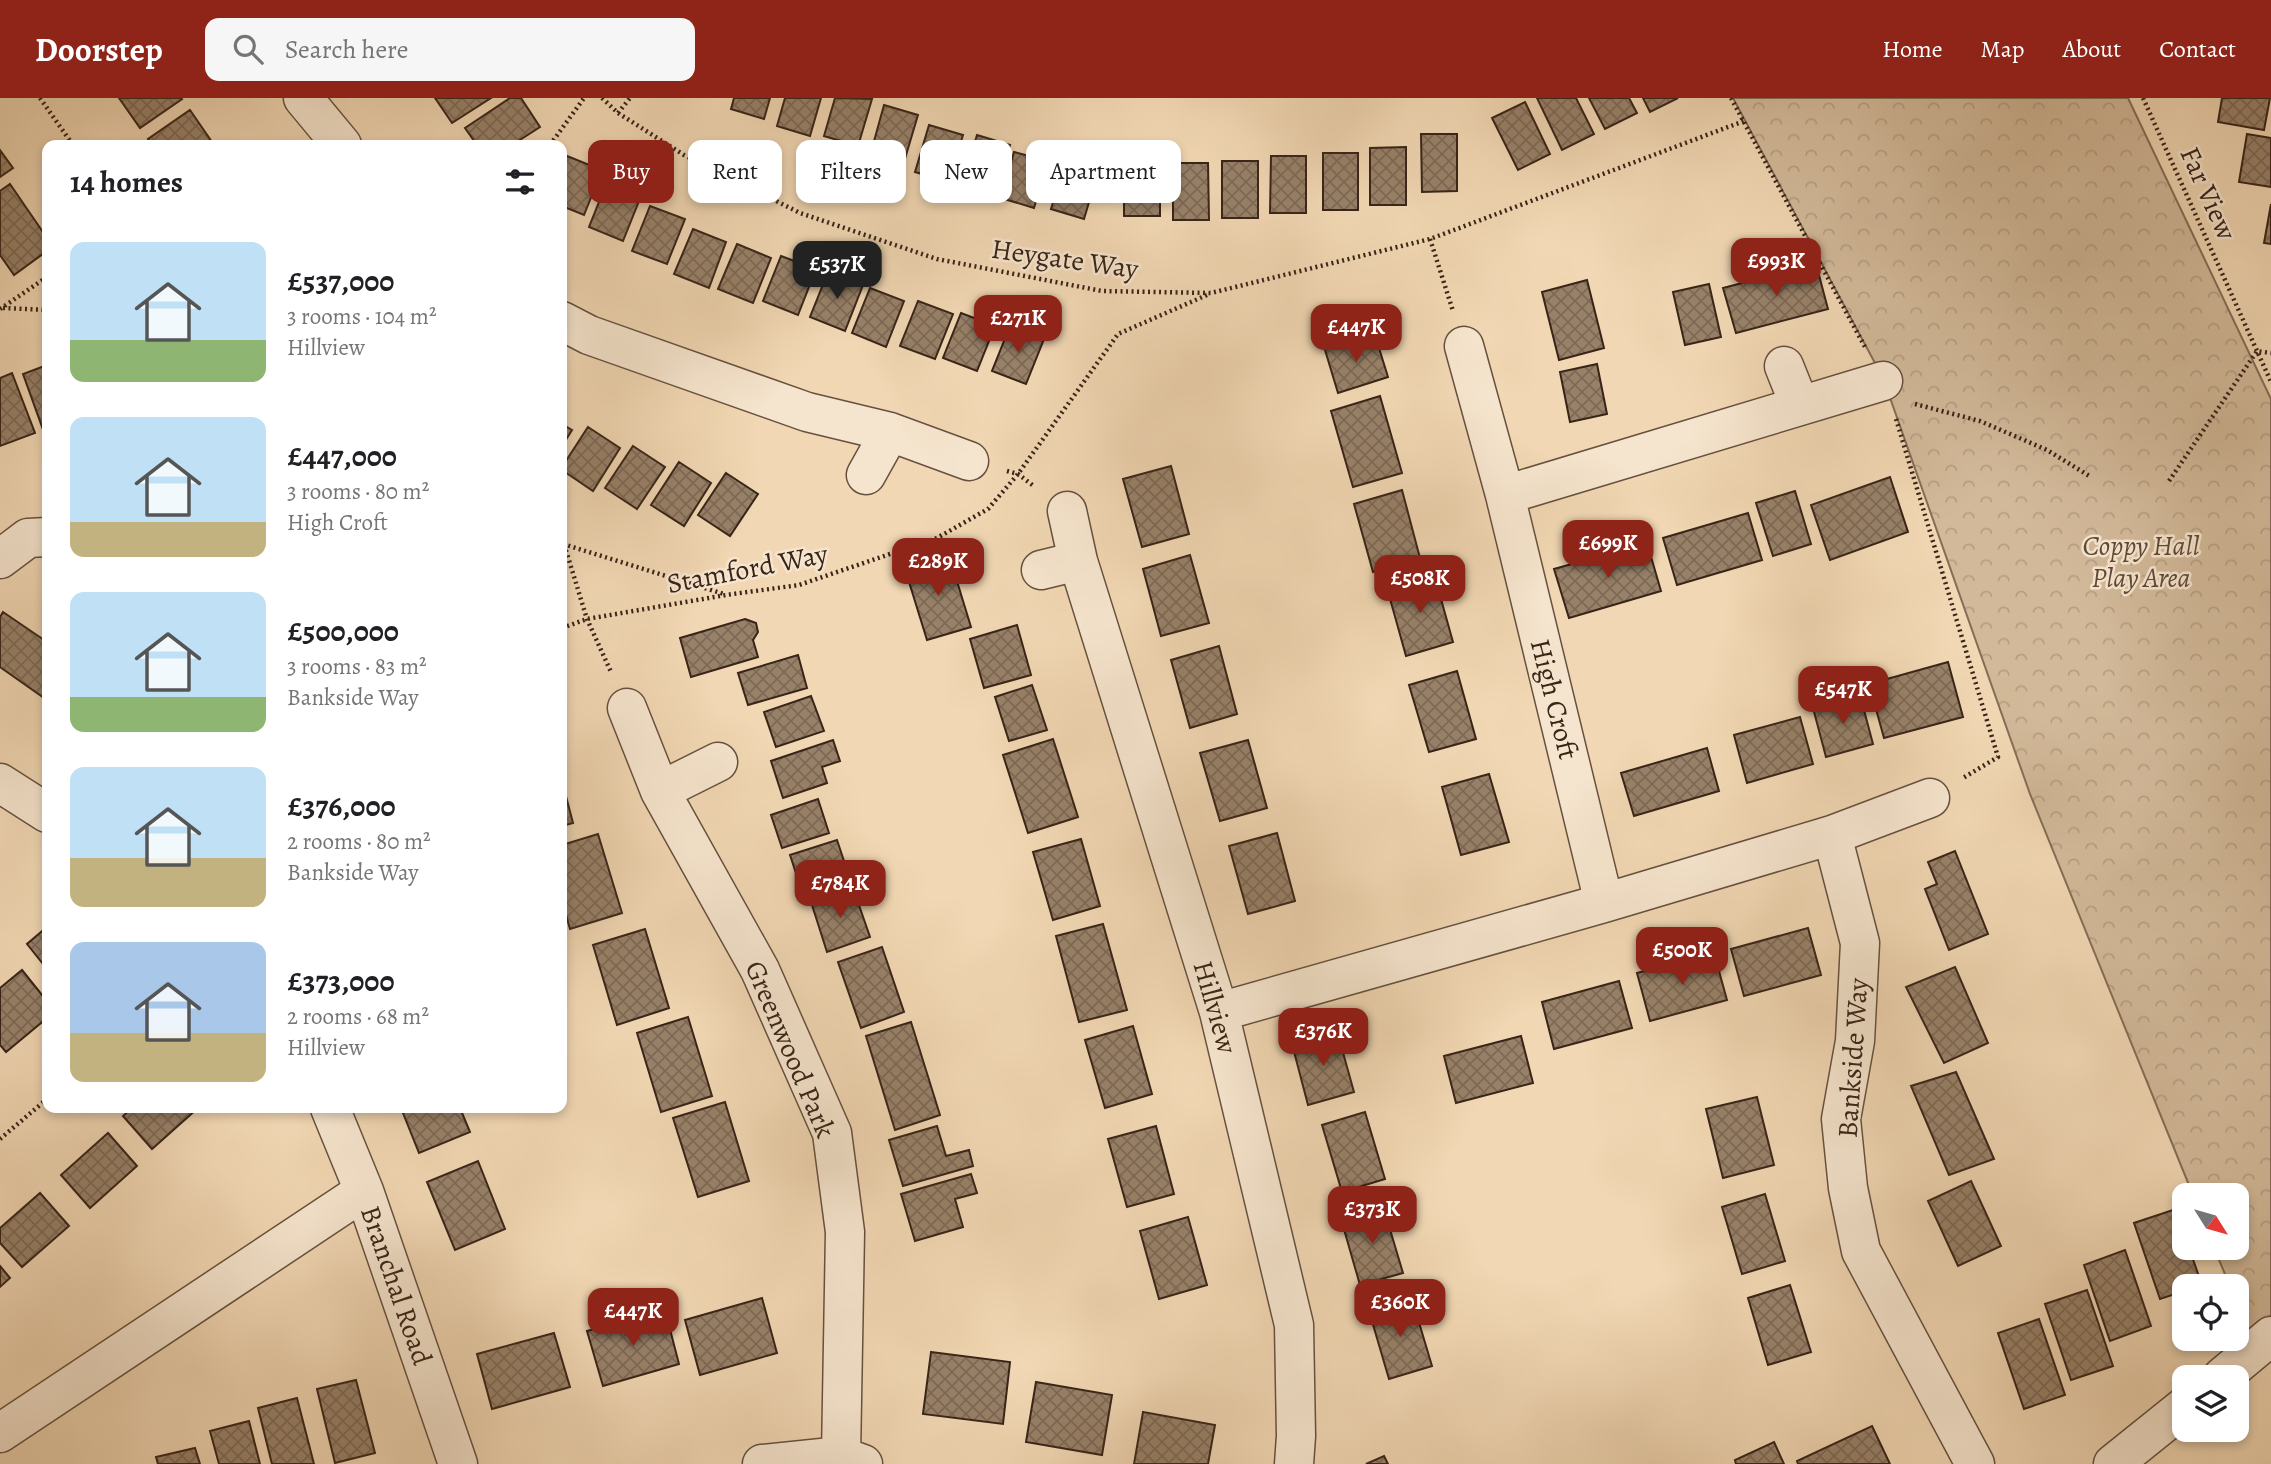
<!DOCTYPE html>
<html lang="en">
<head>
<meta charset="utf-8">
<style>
	:root { --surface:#fff; --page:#f6f6f6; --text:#202124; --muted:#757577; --accent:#8f2418 }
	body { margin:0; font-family:Alegreya,serif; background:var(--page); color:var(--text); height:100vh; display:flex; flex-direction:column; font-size:26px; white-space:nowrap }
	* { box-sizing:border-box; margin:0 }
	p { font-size:23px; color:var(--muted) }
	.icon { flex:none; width:38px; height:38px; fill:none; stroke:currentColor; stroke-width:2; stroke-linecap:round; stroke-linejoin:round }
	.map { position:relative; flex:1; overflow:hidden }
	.details { position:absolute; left:42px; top:42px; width:525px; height:973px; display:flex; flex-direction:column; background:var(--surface); border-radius:14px; box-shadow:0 4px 10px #0003 }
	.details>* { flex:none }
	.banner { position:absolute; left:588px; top:42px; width:665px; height:63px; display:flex; gap:14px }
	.needle { width:46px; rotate:127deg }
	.controls { position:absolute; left:2172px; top:1085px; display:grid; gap:14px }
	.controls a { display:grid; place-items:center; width:77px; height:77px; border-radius:14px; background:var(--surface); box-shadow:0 4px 10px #0003; font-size:35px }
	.price { position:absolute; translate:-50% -60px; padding:0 16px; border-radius:14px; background:var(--accent); color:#fff; font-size:23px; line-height:46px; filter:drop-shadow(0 2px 4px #0008) }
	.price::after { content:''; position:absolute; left:50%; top:42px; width:21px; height:16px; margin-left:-10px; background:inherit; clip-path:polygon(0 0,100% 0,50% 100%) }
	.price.selected { background:#222; color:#fff }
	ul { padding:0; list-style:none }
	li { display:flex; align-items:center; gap:21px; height:175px; padding:0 28px }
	li span { display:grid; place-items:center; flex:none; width:196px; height:140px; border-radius:14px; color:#555 }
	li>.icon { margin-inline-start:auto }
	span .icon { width:84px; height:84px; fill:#fffc; stroke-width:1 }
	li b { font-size:30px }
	h2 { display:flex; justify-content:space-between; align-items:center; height:84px; padding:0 28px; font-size:30px }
	.chip { padding:0 24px; border-radius:14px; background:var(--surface); box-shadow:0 4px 10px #0003; font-size:24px; line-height:63px }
	.chip.selected { background:var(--accent); color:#fff }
	header { display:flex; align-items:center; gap:42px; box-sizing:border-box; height:98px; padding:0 35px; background:var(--accent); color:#fff }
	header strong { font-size:33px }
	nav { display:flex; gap:38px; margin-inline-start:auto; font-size:24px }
	.search { width:490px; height:63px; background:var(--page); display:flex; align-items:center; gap:18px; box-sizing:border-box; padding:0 24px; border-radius:14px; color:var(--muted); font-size:26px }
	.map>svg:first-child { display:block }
</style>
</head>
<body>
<header>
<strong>Doorstep</strong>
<div class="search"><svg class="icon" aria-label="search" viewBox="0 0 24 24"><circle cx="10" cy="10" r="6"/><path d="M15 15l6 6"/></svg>Search here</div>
<nav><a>Home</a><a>Map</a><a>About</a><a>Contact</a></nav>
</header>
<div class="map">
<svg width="2271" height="1366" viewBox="0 0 2271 1366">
	<defs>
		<pattern id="park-crowns" width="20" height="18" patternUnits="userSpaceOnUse" patternTransform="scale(1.75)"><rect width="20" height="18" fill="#d2b999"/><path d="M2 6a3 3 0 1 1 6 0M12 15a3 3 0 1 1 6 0" fill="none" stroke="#b59f83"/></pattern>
		<pattern id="building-cross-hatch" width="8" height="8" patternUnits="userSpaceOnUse" patternTransform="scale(1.75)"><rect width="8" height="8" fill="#988169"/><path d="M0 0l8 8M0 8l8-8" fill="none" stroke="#7d6955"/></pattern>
	</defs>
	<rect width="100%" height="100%" fill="#f1d7b3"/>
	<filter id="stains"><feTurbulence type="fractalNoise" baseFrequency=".00286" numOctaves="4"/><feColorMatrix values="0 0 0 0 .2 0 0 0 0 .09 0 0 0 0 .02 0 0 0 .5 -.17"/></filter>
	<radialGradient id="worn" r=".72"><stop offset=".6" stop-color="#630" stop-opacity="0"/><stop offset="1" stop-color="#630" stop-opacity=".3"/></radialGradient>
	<path fill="url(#park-crowns)" stroke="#856e58" stroke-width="2" d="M1733,0H2128L2271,301V1217L2250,1239L2237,1204L2236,1188H2230L2214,1150H2236V1097H2193L2030,696L1883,280Z"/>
	<path fill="url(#building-cross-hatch)" stroke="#382418" stroke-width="2" d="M119,0H181L182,1L140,30Z
		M435,0H491L452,25Z
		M510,0H521L540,29L512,47H477L465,30Z
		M734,0H770L764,21L731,11Z
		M785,0H821L810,38L777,28Z
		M835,0L872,1L858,48L824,38Z
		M1537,0H1576L1594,36L1562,52Z
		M1589,0H1629L1637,15L1605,31Z
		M1643,0H1678L1650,14Z
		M2222,0H2270L2264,32L2218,24Z
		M1525,4L1550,56L1518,72L1492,20Z
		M884,7L918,17L904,64L871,54Z
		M190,12L212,44L208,47H153L148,41Z
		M929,27L963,37L949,84L915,74Z
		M1421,36H1457V93L1422,94Z
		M2247,36L2271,40V89L2239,84Z
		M977,37L1010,47L996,94L963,84Z
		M1406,49V107H1370V50Z
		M0,52L13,70L0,79Z
		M1014,54L1048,63L1034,110L1001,100Z
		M1323,55H1358V112H1323Z
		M567,58L602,72L584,117L562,108V72Z
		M1271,58H1306V115H1270Z
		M1124,61H1160V118H1124Z
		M1222,63H1258V120H1222Z
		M1065,64L1098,74L1084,121L1051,111Z
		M1173,65H1208L1209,122H1173Z
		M607,84L641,98L623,143L589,129Z
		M10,86L47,140V153L14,177L0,157V93Z
		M2271,106V146L2264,145Z
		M650,108L685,121L667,166L632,153Z
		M693,131L726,144L709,190L674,176Z
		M737,146L771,160L753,205L718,191Z
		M781,158L816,171L798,217L763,203Z
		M1816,166L1828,211L1736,235L1723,190Z
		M828,174L863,187L845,233L810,219Z
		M1587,182L1604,250L1559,262L1542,194Z
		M1709,186L1721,239L1685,247L1673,194Z
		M870,190L904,203L886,249L852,235Z
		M918,203L953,216L935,261L900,248Z
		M961,215L995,228L977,273L943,260Z
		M1010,228L1044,241L1026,286L992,273Z
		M1375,237L1388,279L1338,295L1325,252Z
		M1597,266L1607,316L1570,324L1560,274Z
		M47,267V336L45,337L23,276Z
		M12,275L35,335L0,348V280Z
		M1380,298L1402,375L1353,389L1331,313Z
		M562,326L572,332L562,348Z
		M588,329L620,350L593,393L562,372V369Z
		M633,348L665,369L637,411L605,390Z
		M679,364L711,385L684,428L651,407Z
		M1171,368L1189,436L1142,449L1123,381Z
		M726,375L758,396L730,438L698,417Z
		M1890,379L1908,434L1830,462L1811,407Z
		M1402,392L1420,460L1373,474L1354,406Z
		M1795,393L1811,446L1773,458L1756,405Z
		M1748,415L1762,462L1677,487L1663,440Z
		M1647,445L1661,493L1569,520L1554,471Z
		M949,457L971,529L927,542L905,471Z
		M1190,457L1209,525L1161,538L1143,471Z
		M1434,476L1453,544L1406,558L1387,490Z
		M3,514L47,544V602L0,569V519Z
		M745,521L756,525L758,534L753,542L758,559L691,579L680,540Z
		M1017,527L1031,577L984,590L970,541Z
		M1219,548L1237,616L1190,630L1171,562Z
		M798,557L807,590L748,607L738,575Z
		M1948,564L1963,619L1884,640L1869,586Z
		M1457,573L1476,641L1429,654L1409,587Z
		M1032,587L1047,632L1009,643L995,599Z
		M1860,597L1873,646L1826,659L1813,610Z
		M811,598L824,633L776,649L764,614Z
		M1800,619L1813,666L1747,685L1734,637Z
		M1053,641L1078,719L1028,735L1003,657Z
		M833,642L840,663L822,669L827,685L783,700L771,663Z
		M1248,642L1267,710L1220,723L1200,655Z
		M1707,650L1719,693L1634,718L1621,675Z
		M1489,676L1509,744L1461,757L1442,689Z
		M562,683L573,725L562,728Z
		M818,701L829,735L782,750L771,717Z
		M1277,735L1295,803L1248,816L1229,748Z
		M598,736L622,815L570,831L562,803V747Z
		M1081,741L1100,808L1053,822L1033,754Z
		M837,742L853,790L806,806L790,757Z
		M1955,753L1988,836L1949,852L1925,791L1937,786L1928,764Z
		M853,790L870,839L827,854L811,804Z
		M1103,826L1127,912L1079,924L1056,838Z
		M47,829V871L27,846Z
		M1808,830L1821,877L1744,898L1731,851Z
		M645,831L669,910L617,927L593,847Z
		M882,849L904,914L861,930L838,864Z
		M1714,855L1727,902L1650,923L1637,875Z
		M1955,869L1988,945L1944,965L1906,889Z
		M22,872L47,903V920L6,954L0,947V890Z
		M1619,883L1632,930L1554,951L1542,904Z
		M688,919L712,998L661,1014L637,935Z
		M911,924L940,1017L895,1032L866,938Z
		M1133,928L1152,996L1105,1010L1085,942Z
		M1337,933L1354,994L1308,1007L1292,946Z
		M1521,938L1533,985L1456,1005L1444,958Z
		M1956,974L1994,1061L1949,1077L1911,988Z
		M1757,999L1774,1067L1723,1080L1706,1011Z
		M725,1004L749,1083L698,1099L673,1020Z
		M132,1010H198L152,1051L123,1018Z
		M401,1010H460L470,1034L419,1055Z
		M1365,1014L1385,1081L1342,1094L1322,1027Z
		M937,1028L946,1058L969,1052L973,1068L903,1088L889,1042Z
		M1156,1028L1174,1096L1127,1109L1108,1041Z
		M108,1035L137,1068L90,1110L61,1077Z
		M478,1063L505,1131L455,1152L427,1084Z
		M971,1076L977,1095L955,1101L963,1129L915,1143L901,1096Z
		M1971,1083L2001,1148L1958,1168L1928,1103Z
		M40,1095L69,1128L22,1169L0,1145V1130Z
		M1765,1096L1785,1163L1742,1176L1722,1109Z
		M1383,1108L1403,1175L1360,1187L1341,1121Z
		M2176,1111L2184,1135V1150H2189L2202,1187L2184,1188V1193L2160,1201L2134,1125Z
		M1188,1119L1207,1187L1159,1201L1140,1133Z
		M2125,1152L2151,1228L2110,1243L2084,1167Z
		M0,1168L10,1180L0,1189Z
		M1790,1187L1811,1254L1768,1267L1748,1200Z
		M2087,1192L2113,1268L2071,1282L2045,1206Z
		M762,1200L777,1255L700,1277L685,1222Z
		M1412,1201L1432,1268L1389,1281L1369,1213Z
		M665,1212L679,1266L603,1288L587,1233Z
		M2039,1221L2065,1297L2024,1311L1998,1235Z
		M554,1235L570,1289L492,1311L477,1256Z
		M931,1254L1010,1264L1003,1326L923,1316Z
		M356,1282L375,1355L335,1365L317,1291Z
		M1036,1284L1112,1297L1102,1357L1026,1344Z
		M297,1300L314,1366H272L258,1310Z
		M1143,1314L1215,1327L1208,1366H1134Z
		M249,1323L260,1366H219L210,1333Z
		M1872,1328L1890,1366H1798L1797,1363Z
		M1774,1344L1784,1366H1736L1735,1362Z
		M195,1350L200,1366H158L156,1359Z
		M1384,1358L1388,1366H1366Z"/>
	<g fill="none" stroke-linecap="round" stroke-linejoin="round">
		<g stroke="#66513f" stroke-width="41">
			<path id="minor" d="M303,0L342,47
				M562,223L589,237L807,314L890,334L969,363
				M1464,248L1505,397L1604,805
				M1784,268L1800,308
				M866,377L890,334
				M1505,397L1883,283
				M1067,413L1078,463L1219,914L1294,1227L1296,1338L1294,1366
				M0,461L28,440L47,439
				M1041,472L1078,463
				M627,610L660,693L760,872L832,1035L845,1134L841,1358
				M0,685L47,715
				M660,693L718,664
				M1832,737L1860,845L1855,943L1841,1021L1848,1090L1861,1153L1975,1366
				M1219,914L1604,805L1832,737L1930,700
				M330,1010L364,1093L458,1366
				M2222,1279L2271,1238
				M0,1335L364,1093
				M762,1366L841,1358L863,1366
				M2113,1366L2184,1309"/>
		</g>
		<path stroke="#382418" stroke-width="4.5" stroke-dasharray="2 3.5" stroke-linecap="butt" d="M40,0L73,47
			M602,0L618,15L684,57L800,115L937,161L1102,193L1211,195L1430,141L1744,23
			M1731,0L1865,249
			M2143,0L2271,284
			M618,15L630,0
			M550,47L584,0
			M1430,141L1453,213
			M3,210L47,212
			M0,211L47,179
			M1915,306L1980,323L2047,352L2091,379
			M1896,321L1998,659L1963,680
			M1007,373L1018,376L1035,389
			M2169,383L2257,253L2271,255
			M563,446L724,496
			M562,450L564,446L587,521L611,574
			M562,530L587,521L726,497L799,487L937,440L988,411L1018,376L1118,236L1207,197
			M0,1041L47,1001"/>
		<use href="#minor" stroke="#f6e5ce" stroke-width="38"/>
	</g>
	<g text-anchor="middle" stroke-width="5" stroke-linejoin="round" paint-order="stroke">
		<g font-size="28" fill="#382418" stroke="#f6e5ce">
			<text transform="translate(2209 95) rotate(66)" y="10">Far View</text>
			<text transform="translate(1065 160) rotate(8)" y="10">Heygate Way</text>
			<text transform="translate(747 470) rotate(-11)" y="10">Stamford Way</text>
			<text transform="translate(1555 601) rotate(76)" y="10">High Croft</text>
			<text transform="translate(1216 909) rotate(74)" y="10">Hillview</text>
			<text transform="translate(791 951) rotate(67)" y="10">Greenwood Park</text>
			<text transform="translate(1852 960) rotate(-86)" y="10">Bankside Way</text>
			<text transform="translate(397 1187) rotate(71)" y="10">Branchal Road</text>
		</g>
		<g font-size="28" font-style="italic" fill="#5e4938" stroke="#f6e5ce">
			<text x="2141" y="457">Coppy Hall<tspan x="2141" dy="32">Play Area</tspan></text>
		</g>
	</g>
	<rect width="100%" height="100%" filter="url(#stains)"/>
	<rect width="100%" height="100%" fill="url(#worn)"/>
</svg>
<div class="controls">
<a><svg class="needle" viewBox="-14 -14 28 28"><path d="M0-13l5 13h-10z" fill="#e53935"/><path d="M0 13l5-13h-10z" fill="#757577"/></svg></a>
<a><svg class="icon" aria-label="locate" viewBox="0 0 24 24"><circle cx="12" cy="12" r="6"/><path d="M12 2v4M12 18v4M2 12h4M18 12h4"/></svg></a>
<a><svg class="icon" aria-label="layers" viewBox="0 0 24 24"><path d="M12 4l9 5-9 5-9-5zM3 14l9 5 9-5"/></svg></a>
</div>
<b class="price" style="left:1776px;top:200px">£993K</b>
<b class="price selected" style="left:837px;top:203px">£537K</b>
<b class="price" style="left:1018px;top:257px">£271K</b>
<b class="price" style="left:1356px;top:266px">£447K</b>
<b class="price" style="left:1608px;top:482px">£699K</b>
<b class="price" style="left:938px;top:500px">£289K</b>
<b class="price" style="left:1420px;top:517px">£508K</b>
<b class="price" style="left:1843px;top:628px">£547K</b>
<b class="price" style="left:840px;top:822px">£784K</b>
<b class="price" style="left:1682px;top:889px">£500K</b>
<b class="price" style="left:1323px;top:970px">£376K</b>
<b class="price" style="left:1372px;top:1148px">£373K</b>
<b class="price" style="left:1400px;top:1241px">£360K</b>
<b class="price" style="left:633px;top:1250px">£447K</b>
<div class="banner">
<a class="chip selected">Buy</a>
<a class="chip">Rent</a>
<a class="chip">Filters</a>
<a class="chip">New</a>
<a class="chip">Apartment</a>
</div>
<section class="details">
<h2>14 homes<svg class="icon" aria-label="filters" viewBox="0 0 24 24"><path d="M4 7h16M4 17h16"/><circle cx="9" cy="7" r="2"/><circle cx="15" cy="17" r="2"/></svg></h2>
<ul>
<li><span style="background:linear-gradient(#bfe0f5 70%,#8fb573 0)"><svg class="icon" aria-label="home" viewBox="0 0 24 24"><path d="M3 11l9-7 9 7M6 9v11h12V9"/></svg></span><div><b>£537,000</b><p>3 rooms · 104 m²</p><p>Hillview</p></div></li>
<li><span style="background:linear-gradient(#bfe0f5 75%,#c2b280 0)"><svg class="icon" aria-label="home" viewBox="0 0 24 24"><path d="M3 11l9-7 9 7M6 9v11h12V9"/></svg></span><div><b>£447,000</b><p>3 rooms · 80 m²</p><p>High Croft</p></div></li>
<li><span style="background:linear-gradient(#bfe0f5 75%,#8fb573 0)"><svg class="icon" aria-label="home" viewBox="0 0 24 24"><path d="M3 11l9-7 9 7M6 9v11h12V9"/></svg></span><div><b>£500,000</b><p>3 rooms · 83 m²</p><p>Bankside Way</p></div></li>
<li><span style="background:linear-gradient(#bfe0f5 65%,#c2b280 0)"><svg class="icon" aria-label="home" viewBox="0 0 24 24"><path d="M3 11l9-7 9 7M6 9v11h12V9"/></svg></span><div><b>£376,000</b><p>2 rooms · 80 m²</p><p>Bankside Way</p></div></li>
<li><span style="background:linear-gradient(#a9c7e8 65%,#c2b280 0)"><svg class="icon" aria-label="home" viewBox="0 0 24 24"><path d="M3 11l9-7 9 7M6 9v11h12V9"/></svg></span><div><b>£373,000</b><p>2 rooms · 68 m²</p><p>Hillview</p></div></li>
</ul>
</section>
</div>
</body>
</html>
